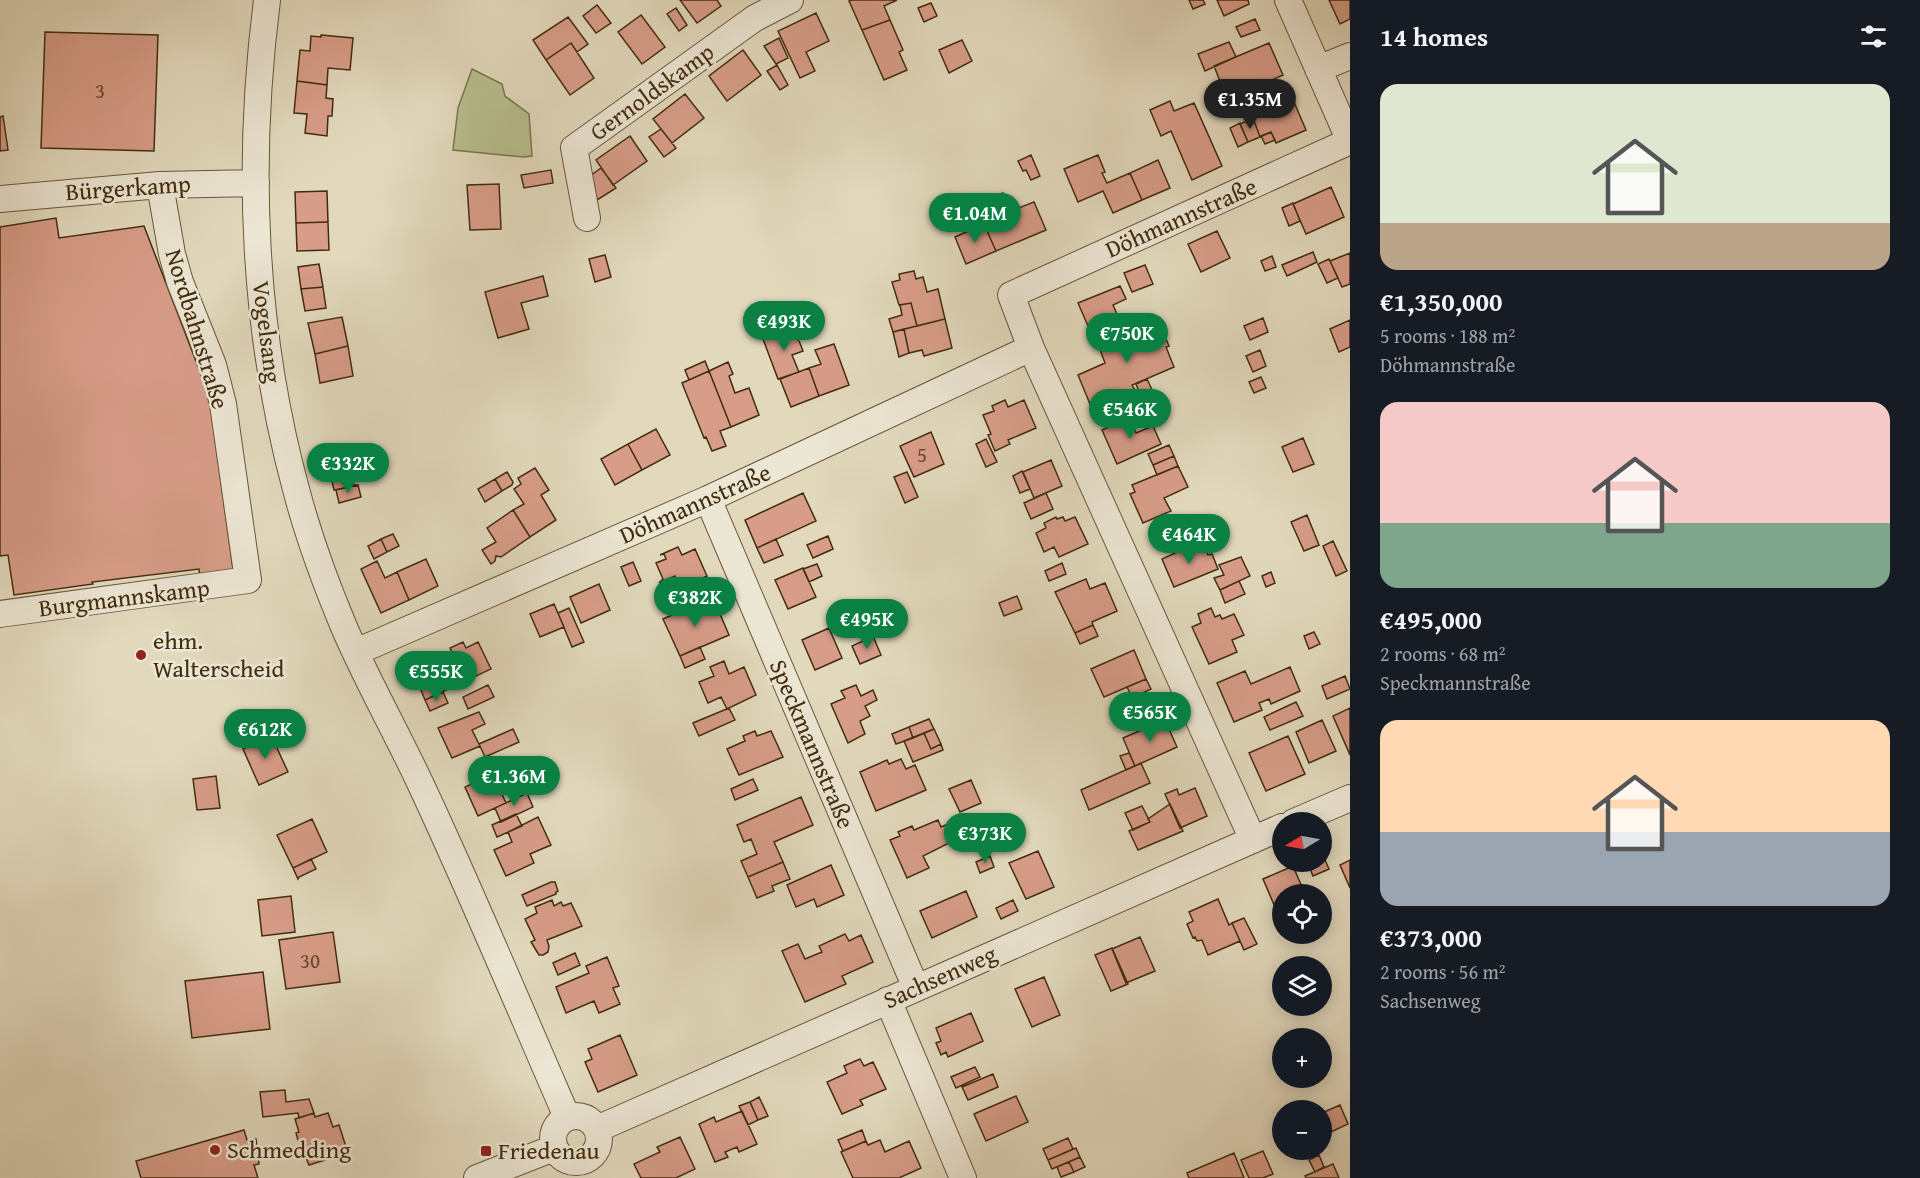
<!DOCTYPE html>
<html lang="en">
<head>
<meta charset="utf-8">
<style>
	:root { --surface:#171b24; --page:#242831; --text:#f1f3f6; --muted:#9ea1a6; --accent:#0b8043 }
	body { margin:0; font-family:"Gentium Book Plus",serif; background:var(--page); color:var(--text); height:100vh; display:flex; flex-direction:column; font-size:22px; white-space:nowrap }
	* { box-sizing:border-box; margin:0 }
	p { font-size:20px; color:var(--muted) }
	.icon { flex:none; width:33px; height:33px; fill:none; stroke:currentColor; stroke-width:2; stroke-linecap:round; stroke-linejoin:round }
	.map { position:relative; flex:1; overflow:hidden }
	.panel { display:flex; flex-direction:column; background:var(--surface); width:570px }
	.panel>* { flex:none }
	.needle { width:39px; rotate:260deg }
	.fabs { position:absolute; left:1272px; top:812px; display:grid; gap:12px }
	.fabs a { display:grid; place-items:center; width:60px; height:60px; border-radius:50%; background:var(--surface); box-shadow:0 3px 15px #0003; font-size:30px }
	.price { position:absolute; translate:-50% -51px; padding:0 14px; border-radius:21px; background:var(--accent); color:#fff; font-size:20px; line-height:39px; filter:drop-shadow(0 2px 3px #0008) }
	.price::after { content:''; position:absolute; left:50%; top:36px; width:18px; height:14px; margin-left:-9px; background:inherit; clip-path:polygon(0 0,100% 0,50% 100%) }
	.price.current { background:#222; color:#fff }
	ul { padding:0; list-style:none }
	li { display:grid; align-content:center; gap:12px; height:318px; padding:0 30px }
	li span { display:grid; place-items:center; height:186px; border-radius:18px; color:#555 }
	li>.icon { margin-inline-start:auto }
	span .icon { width:108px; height:108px; fill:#fffc; stroke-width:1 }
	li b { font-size:26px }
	h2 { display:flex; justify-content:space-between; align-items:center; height:72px; padding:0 30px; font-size:26px }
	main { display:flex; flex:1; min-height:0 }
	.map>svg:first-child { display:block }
</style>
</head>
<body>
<main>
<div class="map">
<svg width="1350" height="1178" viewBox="0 0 1350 1178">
	<rect width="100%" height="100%" fill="#e2d9bd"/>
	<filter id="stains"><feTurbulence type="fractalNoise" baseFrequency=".00333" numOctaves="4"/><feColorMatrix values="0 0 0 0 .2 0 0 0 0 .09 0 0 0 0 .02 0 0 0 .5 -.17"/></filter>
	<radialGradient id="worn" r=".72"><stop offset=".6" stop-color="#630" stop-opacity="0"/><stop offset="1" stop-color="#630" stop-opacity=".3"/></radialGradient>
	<path fill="#b7be8e" stroke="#7c754e" stroke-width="1.5" d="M472,69L502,84L505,96L529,114L532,156L523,157L453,150L458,108Z"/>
	<path fill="#d89d89" stroke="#422c0e" stroke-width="1.5" d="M680,0H717L721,6L697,23Z
		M852,0H897L884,6L890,20L862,30L849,1Z
		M1189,0H1203L1205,4L1193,9Z
		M1217,0H1248L1249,4L1224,16Z
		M1329,0H1350V19L1340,24Z
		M931,3L937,16L924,22L918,8Z
		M597,5L611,23L596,33L583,16Z
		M676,8L687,25L679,31L667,14Z
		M816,13L829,41L806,52L815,71L800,78L778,31Z
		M641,15L665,47L642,64L618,32Z
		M568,17L588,44L577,52L571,43L546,60L533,40Z
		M1255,19L1260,30L1241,37L1236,27Z
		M890,20L903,50L899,52L907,70L884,80L862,30Z
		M45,32L158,35L154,151L41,148Z
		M321,35L353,38L350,70L328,68L327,85L297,81L300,50L310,51L311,36L321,37Z
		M779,38L788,58L776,64L764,46Z
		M962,40L972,61L949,73L939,50Z
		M1229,42L1236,57L1205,71L1198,54Z
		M571,43L594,78L570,95L546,60Z
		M1269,43L1283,75L1238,95L1231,80L1221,84L1214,66Z
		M743,50L761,75L727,101L709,76Z
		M777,65L788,85L780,90L767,71Z
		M297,81L327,85L326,98L333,99L332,116H328L327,136L305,133L307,114L294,113Z
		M685,94L704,118L672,143L653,119Z
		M1170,101L1174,111L1194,103L1222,166L1192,180L1171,131L1161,136L1150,110Z
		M1294,102L1306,130L1276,143L1271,132L1260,137L1253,118Z
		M3,116L8,150L0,151V117Z
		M1253,118L1260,137L1248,142L1240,124Z
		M1240,123L1248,142L1238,147L1230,128Z
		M661,129L676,148L664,157L649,137Z
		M1271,132L1275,140L1265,144L1261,136Z
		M630,136L647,161L613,185L596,160Z
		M1031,155L1040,176L1031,180L1026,170L1023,171L1018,161Z
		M1098,155L1105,172L1102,173L1107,183L1130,173L1142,200L1113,213L1103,191L1078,202L1064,169Z
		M1158,160L1170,188L1142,200L1130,173Z
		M601,168L616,188L597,200L590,176Z
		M551,170L553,183L524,188L521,175Z
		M499,184L501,229L470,230L467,185Z
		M1331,187L1344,217L1306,234L1293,204Z
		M327,191L328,222L296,223L295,192Z
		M1003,193L1011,211L1034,202L1046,230L996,251L984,224L994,219L986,199Z
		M1293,203L1300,221L1289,226L1282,208Z
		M56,218L59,238L144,226L209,395L234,576L200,581L199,569L92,582L93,584L14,595L8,555L0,556V227Z
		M328,222L329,250L297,251L296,223Z
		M984,224L996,251L966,264L955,237Z
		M1217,231L1230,258L1201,272L1188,244Z
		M1313,252L1317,262L1287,276L1282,265Z
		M1350,253V284L1342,287L1330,261Z
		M605,255L611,277L595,282L589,259Z
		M1272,256L1276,267L1265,271L1261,261Z
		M1329,259L1338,278L1327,283L1318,264Z
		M319,264L323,287L301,289L298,267Z
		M1145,265L1153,284L1132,292L1124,273Z
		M914,271L916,279L923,277L927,292L938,289L945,319L917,326L911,303L899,305L892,282L900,280L899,274Z
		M543,276L548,296L521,303L529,329L498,338L485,292Z
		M1120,286L1126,299L1113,305L1120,321L1091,333L1078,303Z
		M323,287L326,308L305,311L301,289Z
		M911,303L917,326L893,332L889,319L902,315L900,305Z
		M342,317L348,346L315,354L308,323Z
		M1263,318L1268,332L1250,340L1244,326Z
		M945,319L952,348L924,356L922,350L909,353L904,329Z
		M1350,320V347L1339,352L1330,329Z
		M808,323L812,335L798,340L794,328Z
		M1154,323L1158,334L1163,332L1169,346L1166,347L1174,367L1132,385L1136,392L1122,398L1120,393L1116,395L1115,393L1090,404L1078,375L1105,363L1099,347Z
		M794,328L803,351L792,355L799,372L778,379L763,339Z
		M904,329L909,353L899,357L893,332Z
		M834,344L849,385L819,396L809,368L821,364L815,350Z
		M348,346L353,376L320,383L315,354Z
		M1260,350L1266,366L1253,372L1246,356Z
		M705,361L709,371L689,380L685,370Z
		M728,362L733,374L729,376L735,393L749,388L759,415L731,427L709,371Z
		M809,368L819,396L791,407L780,379Z
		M709,371L731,427L720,431L726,446L712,451L706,437L704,438L682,383Z
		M1261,377L1266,388L1254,393L1249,382Z
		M1147,379L1154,394L1142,399L1136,384Z
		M1005,400L1008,407L1024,400L1036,428L1008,440L1010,444L995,451L988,435L991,434L983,415L994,411L992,406Z
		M1130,418L1136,433L1153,426L1161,444L1117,464L1102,430Z
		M656,429L670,455L642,470L628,444Z
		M931,432L944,464L914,477L900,446Z
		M1303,438L1314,464L1293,472L1282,447Z
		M986,439L997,462L986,467L976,444Z
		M628,444L642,470L615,485L601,459Z
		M1169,445L1174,456L1153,465L1148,454Z
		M349,450L354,472H356L351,474L354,485H359L334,490L326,455Z
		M1174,456L1178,466L1157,475L1153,465Z
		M1051,460L1062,486L1034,498L1023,472Z
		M1178,466L1188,487L1164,498L1171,511L1143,523L1130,494L1135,492L1132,485Z
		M535,468L549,490L541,495L556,520L530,537L513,510L524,504L514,489L521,484L518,478Z
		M1022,471L1030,489L1020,493L1013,476Z
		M507,472L513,482L512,485L502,491L495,479Z
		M907,472L918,497L905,503L894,477Z
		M495,479L502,491L485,502L478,489Z
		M358,485L361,497L339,503L336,490Z
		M803,493L816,521L757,548L745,520Z
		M1046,493L1053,509L1031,519L1024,503Z
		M513,510L530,537L501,557L496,556L495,561L491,564L482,550L496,542L487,528Z
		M1307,515L1319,545L1304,551L1291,522Z
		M1056,517L1057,519L1063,517L1065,521L1075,517L1088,544L1059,557L1054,547L1044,552L1036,533L1046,528L1044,523Z
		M393,534L399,546L387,552L381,539Z
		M828,536L833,549L813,558L807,545Z
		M381,539L387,552L374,559L368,546Z
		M776,539L783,555L764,563L757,548Z
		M1333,541L1347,571L1336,576L1323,546Z
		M1203,545L1208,555L1212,554L1218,569L1174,587L1162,559L1190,546L1192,551Z
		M678,547L682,555L695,549L707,576L680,588L675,576L659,583L663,579L656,563L666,559L664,554L660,555Z
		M1241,557L1250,576L1220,590L1214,578L1224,575L1219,565Z
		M426,559L438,586L409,600L397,572Z
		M377,561L385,578L397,572L409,600L381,613L361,569Z
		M633,562L641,581L629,586L621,567Z
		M1062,563L1066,574L1049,581L1045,571Z
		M817,564L822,576L809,582L803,569Z
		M803,568L816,597L788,609L775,580Z
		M1271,572L1275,583L1266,587L1262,576Z
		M1086,579L1090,589L1105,583L1117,611L1092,622L1093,625L1075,633L1055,592Z
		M1239,581L1245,594L1225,603L1220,590Z
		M599,584L610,610L581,623L570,597Z
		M1017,596L1022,609L1004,616L999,603Z
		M700,603L704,612L717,607L729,635L680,656L663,619Z
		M554,604L564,627L540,637L530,614Z
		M569,608L584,642L572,647L558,613Z
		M1211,608L1215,617L1220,615L1222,619L1234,614L1244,635L1232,640L1237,652L1209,664L1192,627L1201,623L1198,614Z
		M1093,625L1098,636L1080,644L1075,633Z
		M829,628L842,658L815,670L802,640Z
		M1314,632L1320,644L1309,649L1304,636Z
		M873,636L881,655L860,664L852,646Z
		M463,642L466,648L478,642L491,669L425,700L409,660L430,653L434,662L453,654L450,648Z
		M700,647L705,659L685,668L680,656Z
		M1134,650L1146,679L1104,697L1091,669Z
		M724,661L729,674L744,667L756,695L727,709L721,697L708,703L699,682L714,676L710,667Z
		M1290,667L1300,691L1271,704L1269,699L1259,703L1262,710L1234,722L1217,683L1245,671L1251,684Z
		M1345,676L1350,689L1327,699L1322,686Z
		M1146,679L1151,689L1132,698L1127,687Z
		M488,685L494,697L468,709L463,697Z
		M856,685L861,696L873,690L877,700L865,706L870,716L860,721L865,734L848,743L831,704L845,698L841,691Z
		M443,692L448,703L430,711L425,700Z
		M1296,702L1303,716L1270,730L1264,717Z
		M729,708L735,720L699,736L693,723Z
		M1350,708V755L1333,716Z
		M479,712L485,724L472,730L480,746L452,758L438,728Z
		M929,719L934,729L913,738L909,727Z
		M1165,720L1177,747L1135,766L1123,738Z
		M1322,720L1336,751L1309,763L1296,732Z
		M909,727L913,738L896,744L892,734Z
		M513,729L519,742L485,757L479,744Z
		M934,729L941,744L931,749L924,733Z
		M755,731L757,736L771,731L783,757L739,775L727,749L745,741L743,736Z
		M924,733L931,749L941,744L943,750L913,762L904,741Z
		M271,735L288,772L259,785L243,749Z
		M1288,736L1305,774L1266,791L1249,753Z
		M1129,753L1135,766L1126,770L1120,756Z
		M901,759L906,769L915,765L926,790L876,811L860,772L887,760L889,764Z
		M1141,763L1150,783L1089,810L1081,790Z
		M506,768L513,781L499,788L506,803L478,816L465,787Z
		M216,776L220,808L197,810L193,779Z
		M753,779L758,790L735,800L731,789Z
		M971,780L981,803L960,812L949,789Z
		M1195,788L1207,816L1180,828L1165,794L1177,789L1179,795Z
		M527,793L533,807L501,822L495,808Z
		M801,797L813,825L774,842L783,862L748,877L741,861L757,854L751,839L744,842L737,825Z
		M1170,804L1183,831L1138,850L1129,831L1150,822L1148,819Z
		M1142,806L1150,822L1133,830L1125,813Z
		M516,814L522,826L497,837L492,825Z
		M538,817L551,845L530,854L534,863L506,876L494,850L512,842L508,832Z
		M312,819L327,852L293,868L277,835Z
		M938,820L941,827L948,824L955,840L923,856L929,868L907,878L890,840L900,836L898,832L912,826L914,830Z
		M1038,851L1054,887L1026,899L1009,863Z
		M1322,853L1329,869L1313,876L1307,861H1322Z
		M990,856L994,867L980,873L976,862Z
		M311,859L316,869L299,877L298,879L293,868Z
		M1350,860V888L1340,865Z
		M783,862L790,879L772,886L774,891L757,898L748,877Z
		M831,865L844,895L817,907L814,899L796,907L787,885Z
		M1293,866L1305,894H1282V913L1278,914L1263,879Z
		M551,882H555L558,891L556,892V894L527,906L522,895Z
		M966,891L977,917L932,938L920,911Z
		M291,896L295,932L262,936L258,900Z
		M1218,899L1229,925L1232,923L1240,941L1208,955L1202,940L1197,941L1195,937L1193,938L1187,924L1193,921L1189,912Z
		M552,900L554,906L561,902L563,906L571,903L582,926L547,940L549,946L548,952L543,955H539L531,942L535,940L525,919L537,913L535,907Z
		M1013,900L1018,911L1001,919L996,908Z
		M1244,918L1257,944L1244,950L1232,923Z
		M333,932L340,982L286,989L279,940Z
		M845,934L849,941L861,935L873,962L842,976L846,984L805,1002L782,951L798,944L805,959L822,952L819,946Z
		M1140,937L1155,971L1126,983L1112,949Z
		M1112,948L1128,984L1111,991L1095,955Z
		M575,953L580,965L558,975L553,963Z
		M607,957L619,986L613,988L620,1004L599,1013L594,1001L566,1013L556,987L589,973L586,966Z
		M263,972L270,1029L192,1038L185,981Z
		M1044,977L1060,1015L1032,1027L1015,989Z
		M971,1013L983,1041L948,1057L946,1052L941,1055L936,1043L941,1041L936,1028Z
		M620,1035L637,1075L598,1092L585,1062L592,1059L588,1049Z
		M860,1059L864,1066L873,1062L886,1089L860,1100L863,1105L842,1114L827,1082L847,1073L844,1066Z
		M975,1067L980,1077L956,1088L951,1077Z
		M993,1074L998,1087L968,1100L962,1087Z
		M285,1090L286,1102L309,1099L314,1113L299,1118L298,1113L263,1117L260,1092Z
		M1016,1096L1028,1122L986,1141L974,1114Z
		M759,1097L768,1116L758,1120L750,1102Z
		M750,1102L758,1120L748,1125L739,1106Z
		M1340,1105L1348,1124L1329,1133L1322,1113Z
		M742,1111L757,1144L739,1152L737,1147L725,1152L728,1157L715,1162L699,1124L714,1117L716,1122Z
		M314,1113L315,1117L328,1113L333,1127L339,1125L347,1150L340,1151L341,1155L309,1165L299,1140H298L296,1133L299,1132L295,1119Z
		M244,1130L247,1140L256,1139L259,1164L254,1165L258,1178H141L136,1161Z
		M862,1130L866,1141L843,1151L838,1140Z
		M680,1137L695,1169L676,1178H641L634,1164L660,1152L657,1147Z
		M1068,1138L1073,1149L1048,1160L1043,1149Z
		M880,1140L885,1152L909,1141L921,1168L899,1178H853L841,1152L866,1141L868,1145Z
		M1076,1148L1080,1157L1052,1169L1048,1160Z
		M1263,1151L1273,1174L1263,1178H1249L1241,1160Z
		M1234,1153L1244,1178H1189L1187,1173Z
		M1319,1155L1324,1167L1315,1172L1309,1160Z
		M1080,1157L1085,1167L1074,1172L1069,1162Z
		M1069,1162L1074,1172L1061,1177L1057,1167Z
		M1333,1164L1339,1178H1306L1305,1176Z"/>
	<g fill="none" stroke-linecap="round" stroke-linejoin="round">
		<g stroke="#6a573a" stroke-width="28">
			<path id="minor" d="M267,0C246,164 253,333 297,493C309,538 326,584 344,627C367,681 397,733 422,787C473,896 519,1007 567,1117
				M1288,0L1350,141
				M1318,69L1350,56
				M0,199L160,185L256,183
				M587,218L574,148L755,18L790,0
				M708,499L916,988
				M0,614L248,580L223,404L213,365L180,282L172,254L160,185
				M356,652L708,499L1031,348
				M1294,822L1350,798
				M1253,840L1031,348L1011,295L1350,141
				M888,1000L963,1178
				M553 1139a23 23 0 1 1 46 0a23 23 0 1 1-46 0Z
				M597,1129L1282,827
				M477,1178L554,1148"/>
		</g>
		<use href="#minor" stroke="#ece6d4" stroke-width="26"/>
	</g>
	<g fill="#8f2418" stroke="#ece6d4" stroke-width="2">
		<circle cx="141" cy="655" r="6"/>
		<circle cx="215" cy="1150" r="6"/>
		<rect x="480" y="1145" width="12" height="12" rx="3"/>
	</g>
	<g text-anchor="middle" stroke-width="5" stroke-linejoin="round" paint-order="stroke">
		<g font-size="21" fill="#68482d">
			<text x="100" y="98">3</text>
			<text x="922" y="462">5</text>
			<text x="310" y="968">30</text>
		</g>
		<g font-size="24" fill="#422c0e" stroke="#ece6d4">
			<text transform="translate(652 92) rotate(-36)" y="8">Gernoldskamp</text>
			<text transform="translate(128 188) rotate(-4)" y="8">Bürgerkamp</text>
			<text transform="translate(1181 218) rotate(-24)" y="8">Döhmannstraße</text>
			<text transform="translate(197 329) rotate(73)" y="8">Nordbahnstraße</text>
			<text transform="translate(267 332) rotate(83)" y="8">Vogelsang</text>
			<text transform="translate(695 504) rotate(-24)" y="8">Döhmannstraße</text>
			<text transform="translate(124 598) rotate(-7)" y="8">Burgmannskamp</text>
			<text transform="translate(812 744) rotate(67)" y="8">Speckmannstraße</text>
			<text transform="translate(940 977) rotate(-24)" y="8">Sachsenweg</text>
		</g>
		<g font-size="24" fill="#422c0e" stroke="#ece6d4" text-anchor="start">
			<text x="153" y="649">ehm.<tspan x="153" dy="28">Walterscheid</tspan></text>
			<text x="227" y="1158">Schmedding</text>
			<text x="498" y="1159">Friedenau</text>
		</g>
	</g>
	<rect width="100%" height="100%" filter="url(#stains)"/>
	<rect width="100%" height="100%" fill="url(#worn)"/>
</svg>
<div class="fabs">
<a><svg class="needle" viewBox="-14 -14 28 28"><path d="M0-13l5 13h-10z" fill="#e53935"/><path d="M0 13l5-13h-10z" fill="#9ea1a6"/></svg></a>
<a><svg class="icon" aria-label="locate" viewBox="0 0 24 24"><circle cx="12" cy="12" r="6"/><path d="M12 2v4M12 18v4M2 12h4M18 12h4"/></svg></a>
<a><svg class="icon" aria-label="layers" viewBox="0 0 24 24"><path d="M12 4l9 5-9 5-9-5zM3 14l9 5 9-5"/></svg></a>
<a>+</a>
<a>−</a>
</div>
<b class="price current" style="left:1250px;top:130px">€1.35M</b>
<b class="price" style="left:975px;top:244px">€1.04M</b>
<b class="price" style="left:784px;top:352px">€493K</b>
<b class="price" style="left:1127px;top:364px">€750K</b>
<b class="price" style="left:1130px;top:440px">€546K</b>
<b class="price" style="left:348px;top:494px">€332K</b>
<b class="price" style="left:1189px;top:565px">€464K</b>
<b class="price" style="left:695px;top:628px">€382K</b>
<b class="price" style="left:867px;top:650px">€495K</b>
<b class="price" style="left:436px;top:702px">€555K</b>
<b class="price" style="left:1150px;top:743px">€565K</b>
<b class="price" style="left:265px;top:760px">€612K</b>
<b class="price" style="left:514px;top:807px">€1.36M</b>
<b class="price" style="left:985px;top:864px">€373K</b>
</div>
<section class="panel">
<h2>14 homes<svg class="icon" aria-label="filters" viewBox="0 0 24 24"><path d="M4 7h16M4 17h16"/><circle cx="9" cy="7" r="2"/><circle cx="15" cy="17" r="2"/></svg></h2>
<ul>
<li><span style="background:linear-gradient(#dfe7d0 75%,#b9a48a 0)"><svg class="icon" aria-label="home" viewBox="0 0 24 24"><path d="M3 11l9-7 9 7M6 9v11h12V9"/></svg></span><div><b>€1,350,000</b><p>5 rooms · 188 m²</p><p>Döhmannstraße</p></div></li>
<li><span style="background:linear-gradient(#f6c9c9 65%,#7fa58c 0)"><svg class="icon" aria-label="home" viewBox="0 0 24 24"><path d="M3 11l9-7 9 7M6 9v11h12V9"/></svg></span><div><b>€495,000</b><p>2 rooms · 68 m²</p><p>Speckmannstraße</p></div></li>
<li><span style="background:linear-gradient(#ffd9b3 60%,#9aa5b1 0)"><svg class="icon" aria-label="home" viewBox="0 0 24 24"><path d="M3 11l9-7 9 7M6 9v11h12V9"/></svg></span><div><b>€373,000</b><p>2 rooms · 56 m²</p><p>Sachsenweg</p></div></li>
</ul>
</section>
</main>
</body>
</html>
